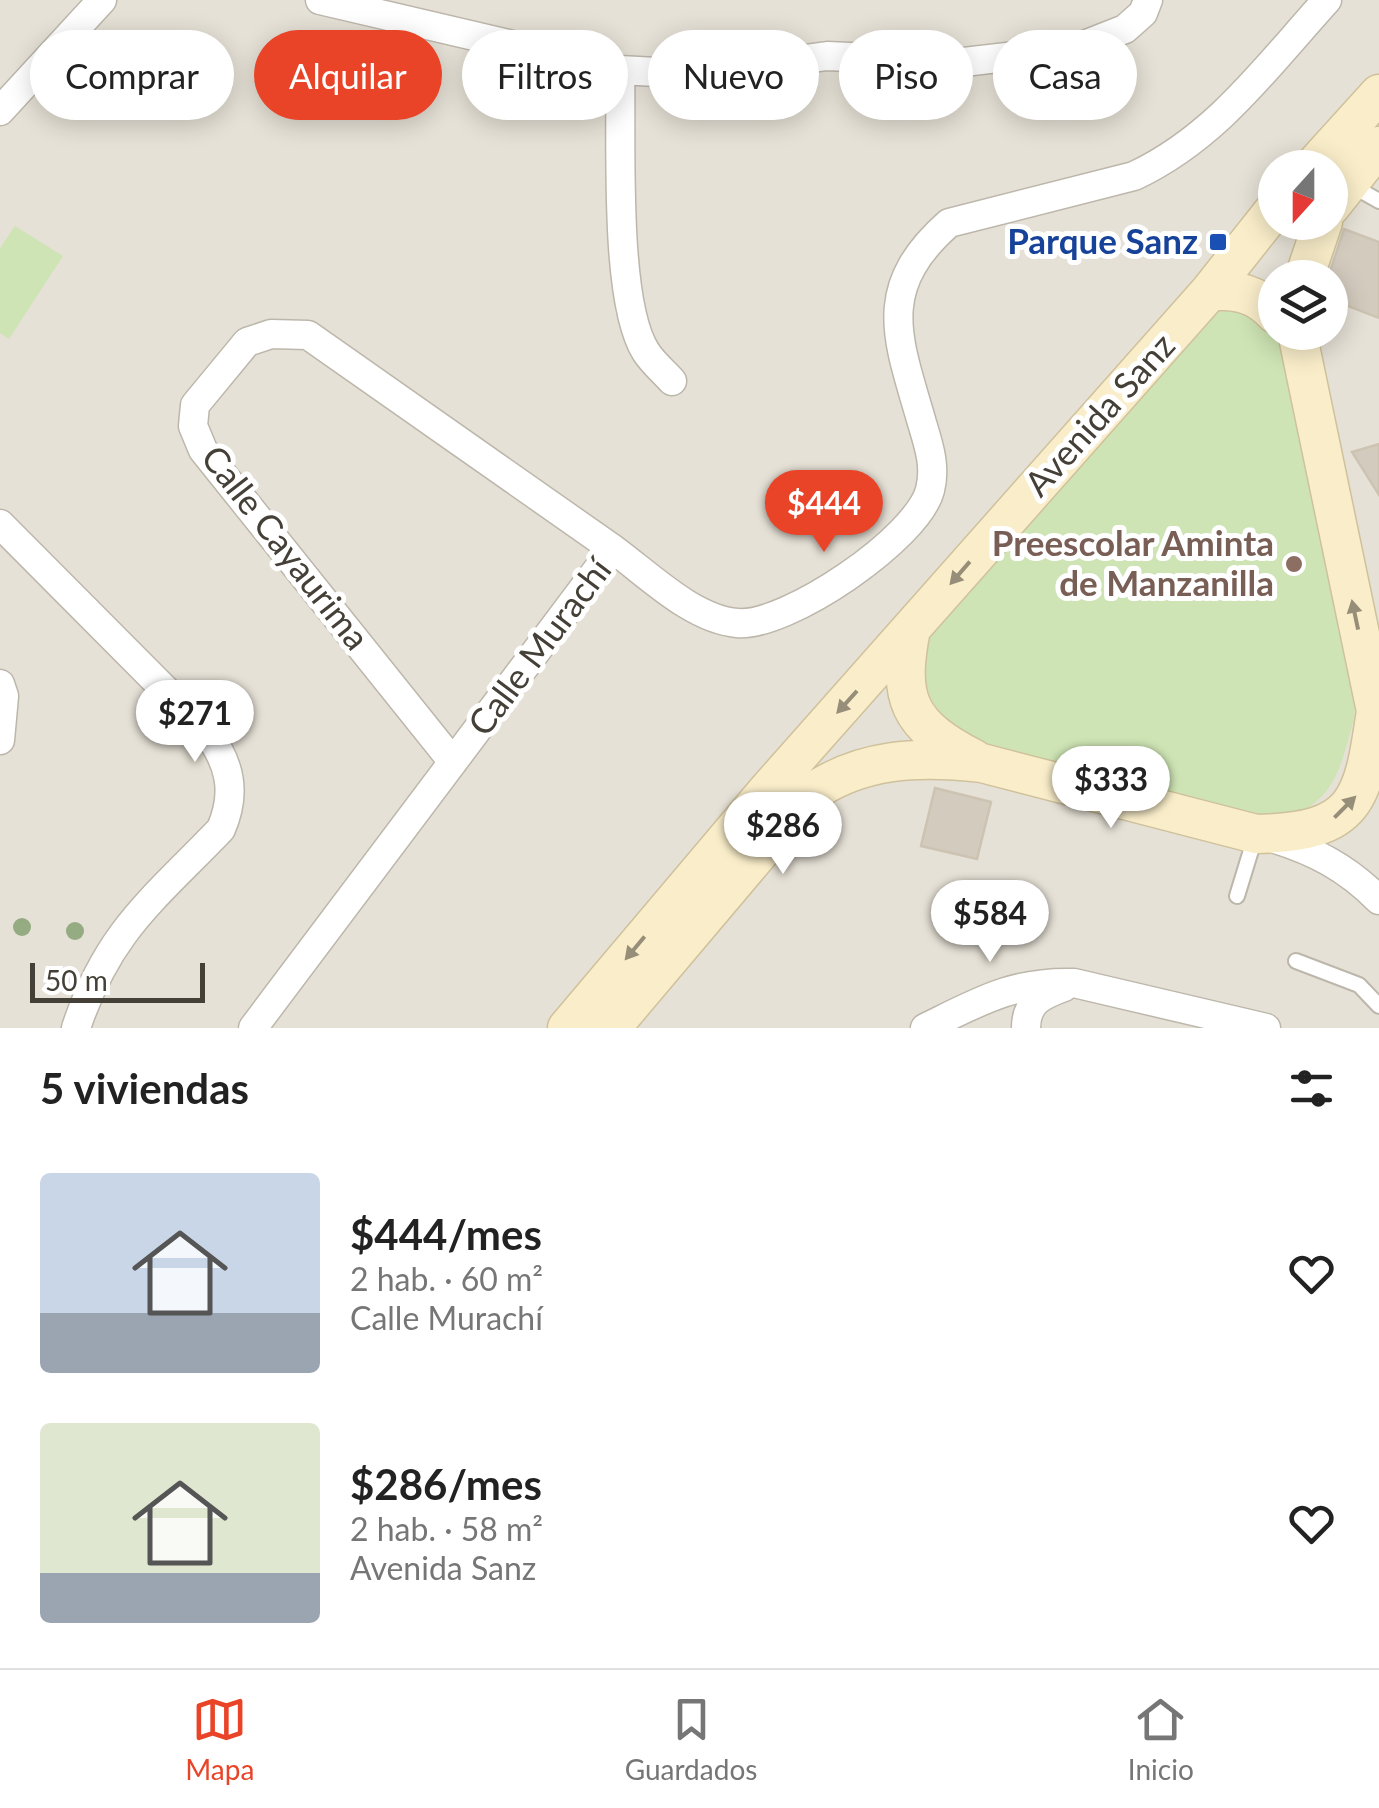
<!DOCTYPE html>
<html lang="es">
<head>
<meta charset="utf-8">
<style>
	:root { --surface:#fff; --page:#f6f6f6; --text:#222; --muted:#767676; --line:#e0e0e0; --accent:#e94428 }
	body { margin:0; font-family:Lato,sans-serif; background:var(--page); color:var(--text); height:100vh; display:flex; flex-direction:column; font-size:38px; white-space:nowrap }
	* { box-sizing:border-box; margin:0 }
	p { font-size:32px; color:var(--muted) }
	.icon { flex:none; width:55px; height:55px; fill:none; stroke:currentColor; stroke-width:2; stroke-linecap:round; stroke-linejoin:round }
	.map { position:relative; height:1028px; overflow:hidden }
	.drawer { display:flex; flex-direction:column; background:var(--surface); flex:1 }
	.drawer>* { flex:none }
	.banner { position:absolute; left:30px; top:30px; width:1320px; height:90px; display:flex; gap:20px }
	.needle { width:65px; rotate:201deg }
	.tools { position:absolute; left:1258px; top:150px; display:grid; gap:20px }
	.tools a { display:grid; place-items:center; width:90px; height:90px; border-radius:50%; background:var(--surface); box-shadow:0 5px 25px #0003; font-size:50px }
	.scale { position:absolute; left:30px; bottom:25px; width:175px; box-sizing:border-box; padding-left:10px; border:5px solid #454037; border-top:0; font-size:28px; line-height:35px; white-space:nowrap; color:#454037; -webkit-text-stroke:8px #fff; paint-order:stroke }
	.price { position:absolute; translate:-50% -85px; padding:0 22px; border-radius:35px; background:#fff; color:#222; font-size:32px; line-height:65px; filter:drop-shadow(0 2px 5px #0008) }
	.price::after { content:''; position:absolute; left:50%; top:60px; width:30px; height:22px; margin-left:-15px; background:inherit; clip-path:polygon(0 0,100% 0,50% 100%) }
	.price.on { background:var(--accent); color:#fff }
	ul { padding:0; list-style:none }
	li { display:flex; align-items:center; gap:30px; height:250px; padding:0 40px }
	li span { display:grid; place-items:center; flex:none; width:280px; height:200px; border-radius:10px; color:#555 }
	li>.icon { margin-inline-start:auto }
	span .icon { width:120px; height:120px; fill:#fffc; stroke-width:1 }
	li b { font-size:42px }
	h2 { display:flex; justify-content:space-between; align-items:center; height:120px; padding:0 40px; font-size:42px }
	.tag { padding:0 35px; border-radius:45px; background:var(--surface); box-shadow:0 5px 25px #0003; font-size:35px; line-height:90px }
	.tag.on { background:var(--accent); color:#fff }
	.dock { display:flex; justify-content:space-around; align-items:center; height:140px; border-top:2px solid var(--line); background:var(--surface); font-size:28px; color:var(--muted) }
	.dock a { display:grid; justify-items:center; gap:5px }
	.dock .on { color:var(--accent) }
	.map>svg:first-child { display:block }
</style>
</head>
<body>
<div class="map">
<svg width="1379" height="1028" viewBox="0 0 1379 1028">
	<rect width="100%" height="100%" fill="#f2efe8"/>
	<path fill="#e6e1d6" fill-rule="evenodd" d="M0,0H1379V1028H0ZM1275,168H1330V222H1275ZM1275,278H1330V332H1275Z"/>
	<path fill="#cee4b4" d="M15,226L63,256L9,339L0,333V248Z
		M1213,299L1275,318V332L1282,333L1334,553L1355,704C1355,720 1351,729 1347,744C1334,792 1317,812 1266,823L985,753C941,721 918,695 918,638Z"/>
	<path fill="#d3cbbe" stroke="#cdc3b2" stroke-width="2.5" d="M1344,229L1379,242V318L1330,299L1328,278Z
		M1379,444V495L1352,452Z
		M935,788L991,802L977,859L921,846Z"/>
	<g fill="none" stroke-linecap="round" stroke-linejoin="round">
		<g stroke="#bdb7ab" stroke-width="18">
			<path id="lane" d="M1349,184L1379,201
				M1237,896L1256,834
				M1296,961L1359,985L1379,1006"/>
		</g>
		<g stroke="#bdb7ab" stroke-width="31">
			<path id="street" d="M320,0L620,70L674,73L724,70L827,56L964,62L1074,49L1125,29L1143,13L1148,0
				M620,70C622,135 613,301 646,352C653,363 664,372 672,381
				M0,111L102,0
				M0,524L206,731C230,763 237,792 221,829C154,899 108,931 76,1028
				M0,684L4,696L0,740
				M453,762L203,450L193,426L195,405L247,342L271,334L308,335L613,549
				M1272,838C1315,851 1347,868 1379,900
				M253,1028L613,549C649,575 692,619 737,623C786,628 918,538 930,490C936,467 929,446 922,423C898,339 874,289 949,223L1134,176C1217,137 1267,66 1327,0
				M925,1028C978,1002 1013,981 1074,983L1266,1028
				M1026,1028C1026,1002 1042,995 1064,987"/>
		</g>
		<g stroke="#cfc19b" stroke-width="41">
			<path id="secondary" d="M1312,168L1379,94
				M1330,207L1379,146
				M1304,278L1323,222
				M1210,291C1237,290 1256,293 1275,314
				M911,629C897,699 908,725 974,759
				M567,1028L768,790L1210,291L1275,209
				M611,1028L807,796C860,757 920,756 982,763L1256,834C1357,832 1363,801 1376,711L1297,332"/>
		</g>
		<use href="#lane" stroke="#fff" stroke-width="14"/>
		<use href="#street" stroke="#fff" stroke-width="28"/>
		<use href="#secondary" stroke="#faeeca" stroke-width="38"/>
	</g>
	<g fill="#95ab82">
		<circle cx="22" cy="927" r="9"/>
		<circle cx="75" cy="931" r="9"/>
	</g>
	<defs><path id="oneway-solid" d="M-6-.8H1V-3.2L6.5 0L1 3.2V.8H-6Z" transform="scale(2.5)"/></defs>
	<g fill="#968e79">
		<use href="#oneway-solid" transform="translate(960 573) rotate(131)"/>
		<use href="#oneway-solid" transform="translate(1355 615) rotate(-102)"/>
		<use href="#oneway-solid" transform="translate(847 702) rotate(132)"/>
		<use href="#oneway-solid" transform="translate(1345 807) rotate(-45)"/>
		<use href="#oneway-solid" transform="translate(635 948) rotate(130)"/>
	</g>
	<rect fill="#1a4fb4" stroke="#fff" stroke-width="4" x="1208" y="232" width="20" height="20" rx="5"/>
	<circle fill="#8d6e63" stroke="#fff" stroke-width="4" cx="1294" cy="564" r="10"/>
	<g text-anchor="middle" stroke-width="10" stroke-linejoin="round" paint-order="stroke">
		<g font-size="35" font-weight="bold" fill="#164399" stroke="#fff" text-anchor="end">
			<text x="1198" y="254">Parque Sanz</text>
		</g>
		<g font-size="35" fill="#454037" stroke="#fff">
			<text transform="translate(1100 415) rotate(-48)" y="12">Avenida Sanz</text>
			<text transform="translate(285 548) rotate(52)" y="12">Calle Cayaurima</text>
			<text transform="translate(540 647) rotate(-53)" y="12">Calle Murachí</text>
		</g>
		<g font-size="35" font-weight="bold" fill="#785e54" stroke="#fff" text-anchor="end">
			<text x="1274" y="556">Preescolar Aminta<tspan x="1274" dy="40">de Manzanilla</tspan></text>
		</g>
	</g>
</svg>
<div class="tools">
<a><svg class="needle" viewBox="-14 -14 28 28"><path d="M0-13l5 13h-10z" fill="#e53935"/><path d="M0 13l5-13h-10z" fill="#767676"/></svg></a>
<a><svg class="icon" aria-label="layers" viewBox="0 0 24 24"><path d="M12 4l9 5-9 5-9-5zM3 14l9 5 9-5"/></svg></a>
</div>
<div class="scale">50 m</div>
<b class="price on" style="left:824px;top:555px">$444</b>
<b class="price" style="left:195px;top:765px">$271</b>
<b class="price" style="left:1111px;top:831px">$333</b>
<b class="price" style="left:783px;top:877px">$286</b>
<b class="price" style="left:990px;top:965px">$584</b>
<div class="banner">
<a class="tag">Comprar</a>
<a class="tag on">Alquilar</a>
<a class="tag">Filtros</a>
<a class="tag">Nuevo</a>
<a class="tag">Piso</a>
<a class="tag">Casa</a>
</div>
</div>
<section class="drawer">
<h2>5 viviendas<svg class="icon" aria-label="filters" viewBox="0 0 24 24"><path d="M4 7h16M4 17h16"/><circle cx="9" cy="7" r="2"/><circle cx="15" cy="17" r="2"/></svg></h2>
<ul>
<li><span style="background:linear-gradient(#c9d6e8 70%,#9aa5b1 0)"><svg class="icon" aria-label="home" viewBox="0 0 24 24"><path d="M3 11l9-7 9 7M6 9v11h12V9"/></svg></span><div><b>$444/mes</b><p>2 hab. · 60 m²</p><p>Calle Murachí</p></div><svg class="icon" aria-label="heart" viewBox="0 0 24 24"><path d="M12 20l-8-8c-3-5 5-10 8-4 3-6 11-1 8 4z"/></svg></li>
<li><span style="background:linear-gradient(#dfe7d0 75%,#9aa5b1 0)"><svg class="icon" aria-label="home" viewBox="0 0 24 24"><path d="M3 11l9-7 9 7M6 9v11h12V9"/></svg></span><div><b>$286/mes</b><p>2 hab. · 58 m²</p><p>Avenida Sanz</p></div><svg class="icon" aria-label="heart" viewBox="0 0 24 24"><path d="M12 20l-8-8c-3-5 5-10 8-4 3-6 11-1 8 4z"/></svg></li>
</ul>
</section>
<nav class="dock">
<a class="on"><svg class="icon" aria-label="map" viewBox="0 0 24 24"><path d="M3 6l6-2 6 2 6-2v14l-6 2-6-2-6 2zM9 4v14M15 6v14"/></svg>Mapa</a>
<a><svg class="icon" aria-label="saved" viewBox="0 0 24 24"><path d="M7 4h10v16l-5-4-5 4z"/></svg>Guardados</a>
<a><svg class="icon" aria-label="home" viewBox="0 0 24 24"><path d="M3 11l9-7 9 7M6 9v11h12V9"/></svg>Inicio</a>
</nav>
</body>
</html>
